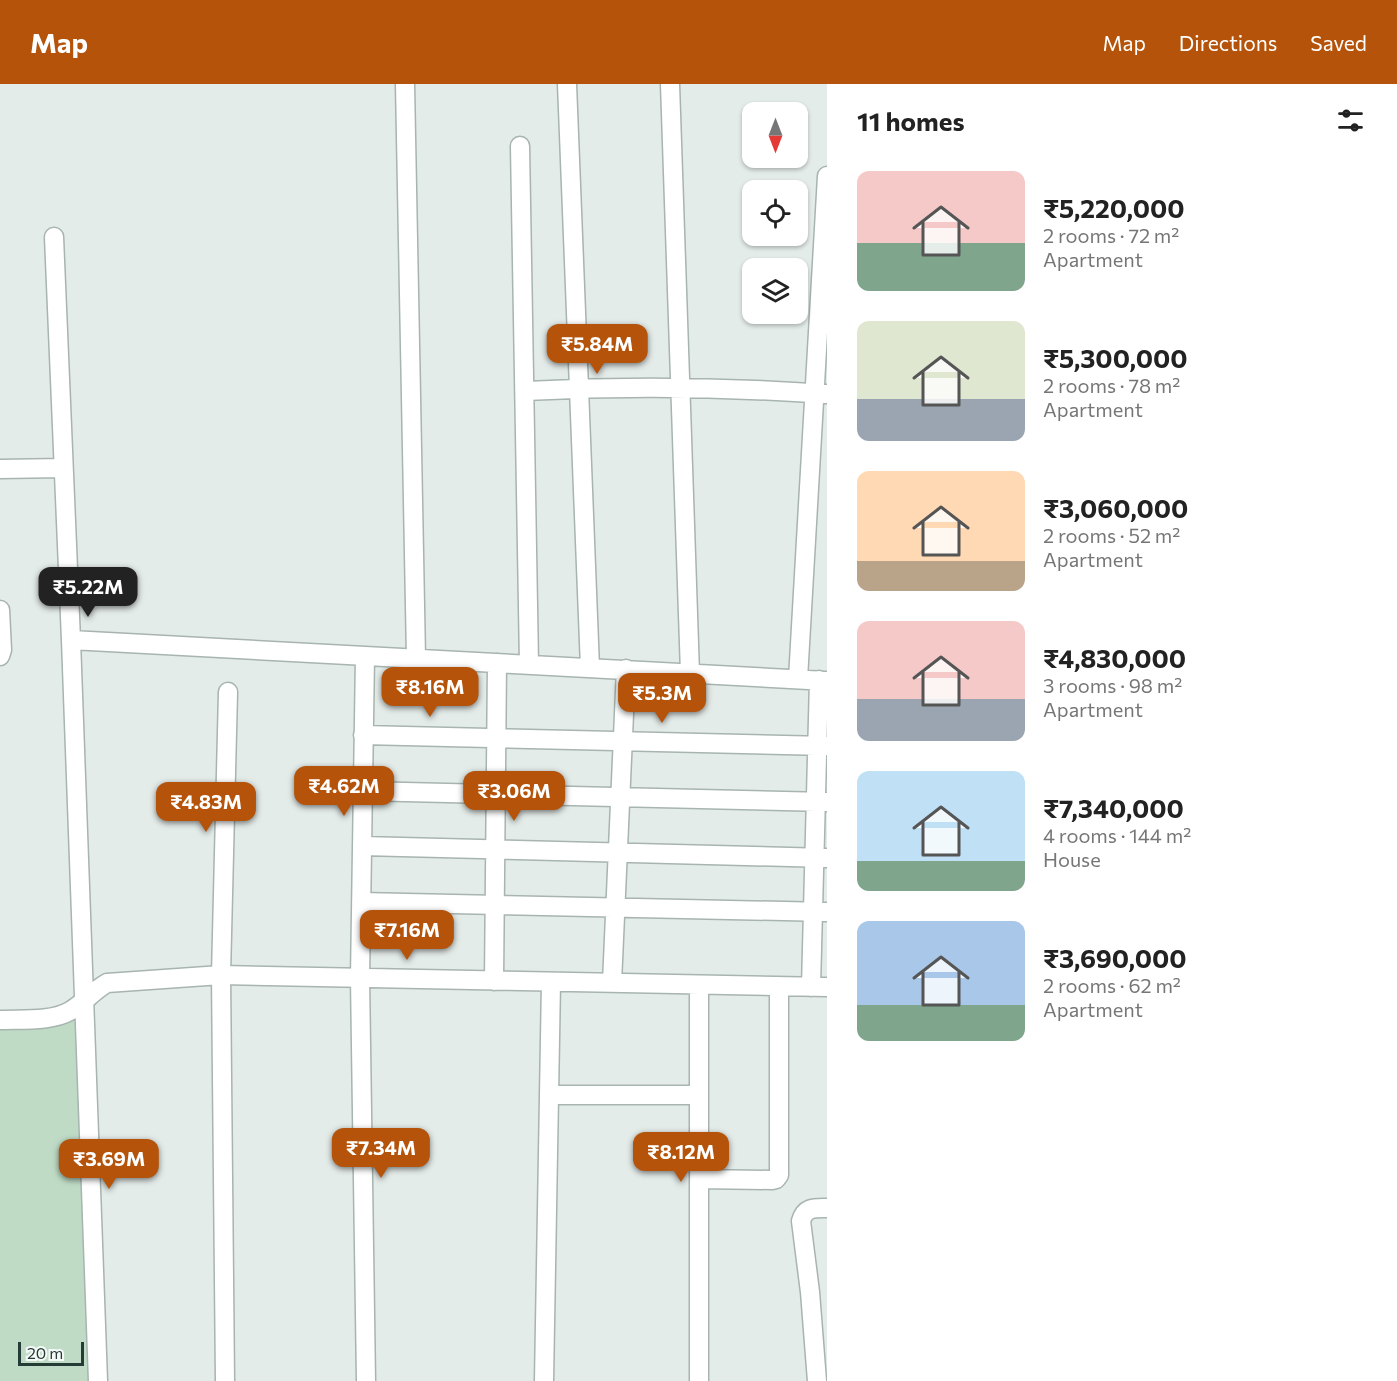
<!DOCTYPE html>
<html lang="en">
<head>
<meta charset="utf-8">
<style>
	:root { --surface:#fff; --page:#f6f6f6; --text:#222; --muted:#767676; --accent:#b45309 }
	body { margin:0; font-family:Commissioner,sans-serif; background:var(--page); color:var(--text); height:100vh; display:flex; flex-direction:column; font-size:22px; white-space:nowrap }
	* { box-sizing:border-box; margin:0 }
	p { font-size:20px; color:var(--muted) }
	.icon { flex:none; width:33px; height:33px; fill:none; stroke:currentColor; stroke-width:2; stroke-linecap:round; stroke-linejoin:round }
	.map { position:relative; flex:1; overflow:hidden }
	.drawer { display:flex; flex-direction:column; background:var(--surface); width:570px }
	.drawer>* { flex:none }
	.needle { width:39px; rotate:180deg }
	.tools { position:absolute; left:742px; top:18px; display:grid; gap:12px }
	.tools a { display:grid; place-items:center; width:66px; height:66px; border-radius:12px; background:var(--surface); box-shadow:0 2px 4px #0004; font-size:30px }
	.scale { position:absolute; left:18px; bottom:15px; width:66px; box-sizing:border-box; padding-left:6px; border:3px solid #253c36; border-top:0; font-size:16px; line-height:21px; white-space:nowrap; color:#253c36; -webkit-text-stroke:4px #f5f9f7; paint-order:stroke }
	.price { position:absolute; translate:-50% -51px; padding:0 14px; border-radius:12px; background:var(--accent); color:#fff; font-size:20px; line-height:39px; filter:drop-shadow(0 2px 3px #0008) }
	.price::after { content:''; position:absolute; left:50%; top:36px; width:18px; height:14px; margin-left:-9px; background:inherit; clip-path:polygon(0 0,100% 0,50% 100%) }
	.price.on { background:#222; color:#fff }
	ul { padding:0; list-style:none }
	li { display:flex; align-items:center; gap:18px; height:150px; padding:0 30px }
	li span { display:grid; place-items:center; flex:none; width:168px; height:120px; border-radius:12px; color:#555 }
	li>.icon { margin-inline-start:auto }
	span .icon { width:72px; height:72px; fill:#fffc; stroke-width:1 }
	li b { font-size:26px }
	h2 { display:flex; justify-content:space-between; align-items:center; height:72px; padding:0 30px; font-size:26px }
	header { display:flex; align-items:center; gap:36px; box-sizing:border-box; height:84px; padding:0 30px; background:var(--accent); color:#fff }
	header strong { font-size:28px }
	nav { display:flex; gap:33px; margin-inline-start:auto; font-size:21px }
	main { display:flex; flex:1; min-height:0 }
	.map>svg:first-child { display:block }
</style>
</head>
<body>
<header>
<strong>Map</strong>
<nav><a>Map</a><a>Directions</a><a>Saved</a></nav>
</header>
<main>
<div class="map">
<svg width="827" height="1297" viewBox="0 0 827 1297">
	<rect width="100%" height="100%" fill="#e4ece9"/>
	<path fill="#bfdbc6" d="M84,916L98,1297H0V936L56,933Z"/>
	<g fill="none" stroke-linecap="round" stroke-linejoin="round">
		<g stroke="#a7b4b0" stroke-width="21">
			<path id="minor" d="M405,0L416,574
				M567,0L590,584
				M670,0L690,589
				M520,62L529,580
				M54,153L71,556L98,1297
				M525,307C625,302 727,303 827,310
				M0,385L63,384
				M0,526L2,566L0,572
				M71,556L827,597
				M365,572L360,894L366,1297
				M798,595L827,92
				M363,651L827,662
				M363,707L827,718
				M362,762L827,774
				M361,818L827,828
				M494,897L497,579
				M612,899L626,585
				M811,903L819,596
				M0,936C21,935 51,938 70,927C84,919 93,907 107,899L221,891L827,903
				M549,1011H699
				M699,1095L772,1096L776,1095L779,1091V903
				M225,1297L221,891L228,608
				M544,1297L551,898
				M699,1297V901
				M817,1297L810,1208L801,1137C805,1123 814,1124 827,1124"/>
		</g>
		<use href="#minor" stroke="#fff" stroke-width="18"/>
	</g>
</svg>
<div class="tools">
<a><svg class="needle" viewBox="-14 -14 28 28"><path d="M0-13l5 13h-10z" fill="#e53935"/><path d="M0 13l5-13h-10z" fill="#767676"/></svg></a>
<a><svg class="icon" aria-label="locate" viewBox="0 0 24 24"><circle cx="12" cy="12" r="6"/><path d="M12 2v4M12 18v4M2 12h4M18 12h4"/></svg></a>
<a><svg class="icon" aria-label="layers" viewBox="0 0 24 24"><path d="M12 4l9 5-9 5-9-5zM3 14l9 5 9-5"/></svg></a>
</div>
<div class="scale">20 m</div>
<b class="price" style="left:597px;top:291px">₹5.84M</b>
<b class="price on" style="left:88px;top:534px">₹5.22M</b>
<b class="price" style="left:430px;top:634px">₹8.16M</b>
<b class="price" style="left:662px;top:640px">₹5.3M</b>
<b class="price" style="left:344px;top:733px">₹4.62M</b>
<b class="price" style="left:514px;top:738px">₹3.06M</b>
<b class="price" style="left:206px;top:749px">₹4.83M</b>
<b class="price" style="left:407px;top:877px">₹7.16M</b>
<b class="price" style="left:381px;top:1095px">₹7.34M</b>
<b class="price" style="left:681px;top:1099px">₹8.12M</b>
<b class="price" style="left:109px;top:1106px">₹3.69M</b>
</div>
<section class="drawer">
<h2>11 homes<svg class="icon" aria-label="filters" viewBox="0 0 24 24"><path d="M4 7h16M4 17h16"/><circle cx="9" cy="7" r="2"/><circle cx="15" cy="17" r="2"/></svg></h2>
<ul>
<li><span style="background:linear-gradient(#f6c9c9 60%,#7fa58c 0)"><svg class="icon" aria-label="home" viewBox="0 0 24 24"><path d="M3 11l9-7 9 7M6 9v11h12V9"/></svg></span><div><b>₹5,220,000</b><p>2 rooms · 72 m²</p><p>Apartment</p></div></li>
<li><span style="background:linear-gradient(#dfe7d0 65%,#9aa5b1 0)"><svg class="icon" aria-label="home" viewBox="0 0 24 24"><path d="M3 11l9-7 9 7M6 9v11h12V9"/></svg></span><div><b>₹5,300,000</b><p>2 rooms · 78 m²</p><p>Apartment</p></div></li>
<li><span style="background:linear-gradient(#ffd9b3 75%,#b9a48a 0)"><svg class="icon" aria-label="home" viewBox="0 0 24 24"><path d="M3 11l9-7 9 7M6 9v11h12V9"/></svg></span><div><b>₹3,060,000</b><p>2 rooms · 52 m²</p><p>Apartment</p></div></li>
<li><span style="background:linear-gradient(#f6c9c9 65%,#9aa5b1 0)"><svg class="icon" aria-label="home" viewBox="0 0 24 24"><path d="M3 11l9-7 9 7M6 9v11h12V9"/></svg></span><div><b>₹4,830,000</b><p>3 rooms · 98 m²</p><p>Apartment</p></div></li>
<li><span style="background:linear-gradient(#bfe0f5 75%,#7fa58c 0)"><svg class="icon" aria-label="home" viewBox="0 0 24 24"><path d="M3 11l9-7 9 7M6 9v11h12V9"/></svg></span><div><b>₹7,340,000</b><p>4 rooms · 144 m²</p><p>House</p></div></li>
<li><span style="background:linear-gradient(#a9c7e8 70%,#7fa58c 0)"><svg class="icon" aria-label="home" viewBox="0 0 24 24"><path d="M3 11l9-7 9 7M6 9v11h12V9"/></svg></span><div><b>₹3,690,000</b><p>2 rooms · 62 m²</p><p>Apartment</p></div></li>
</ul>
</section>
</main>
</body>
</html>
